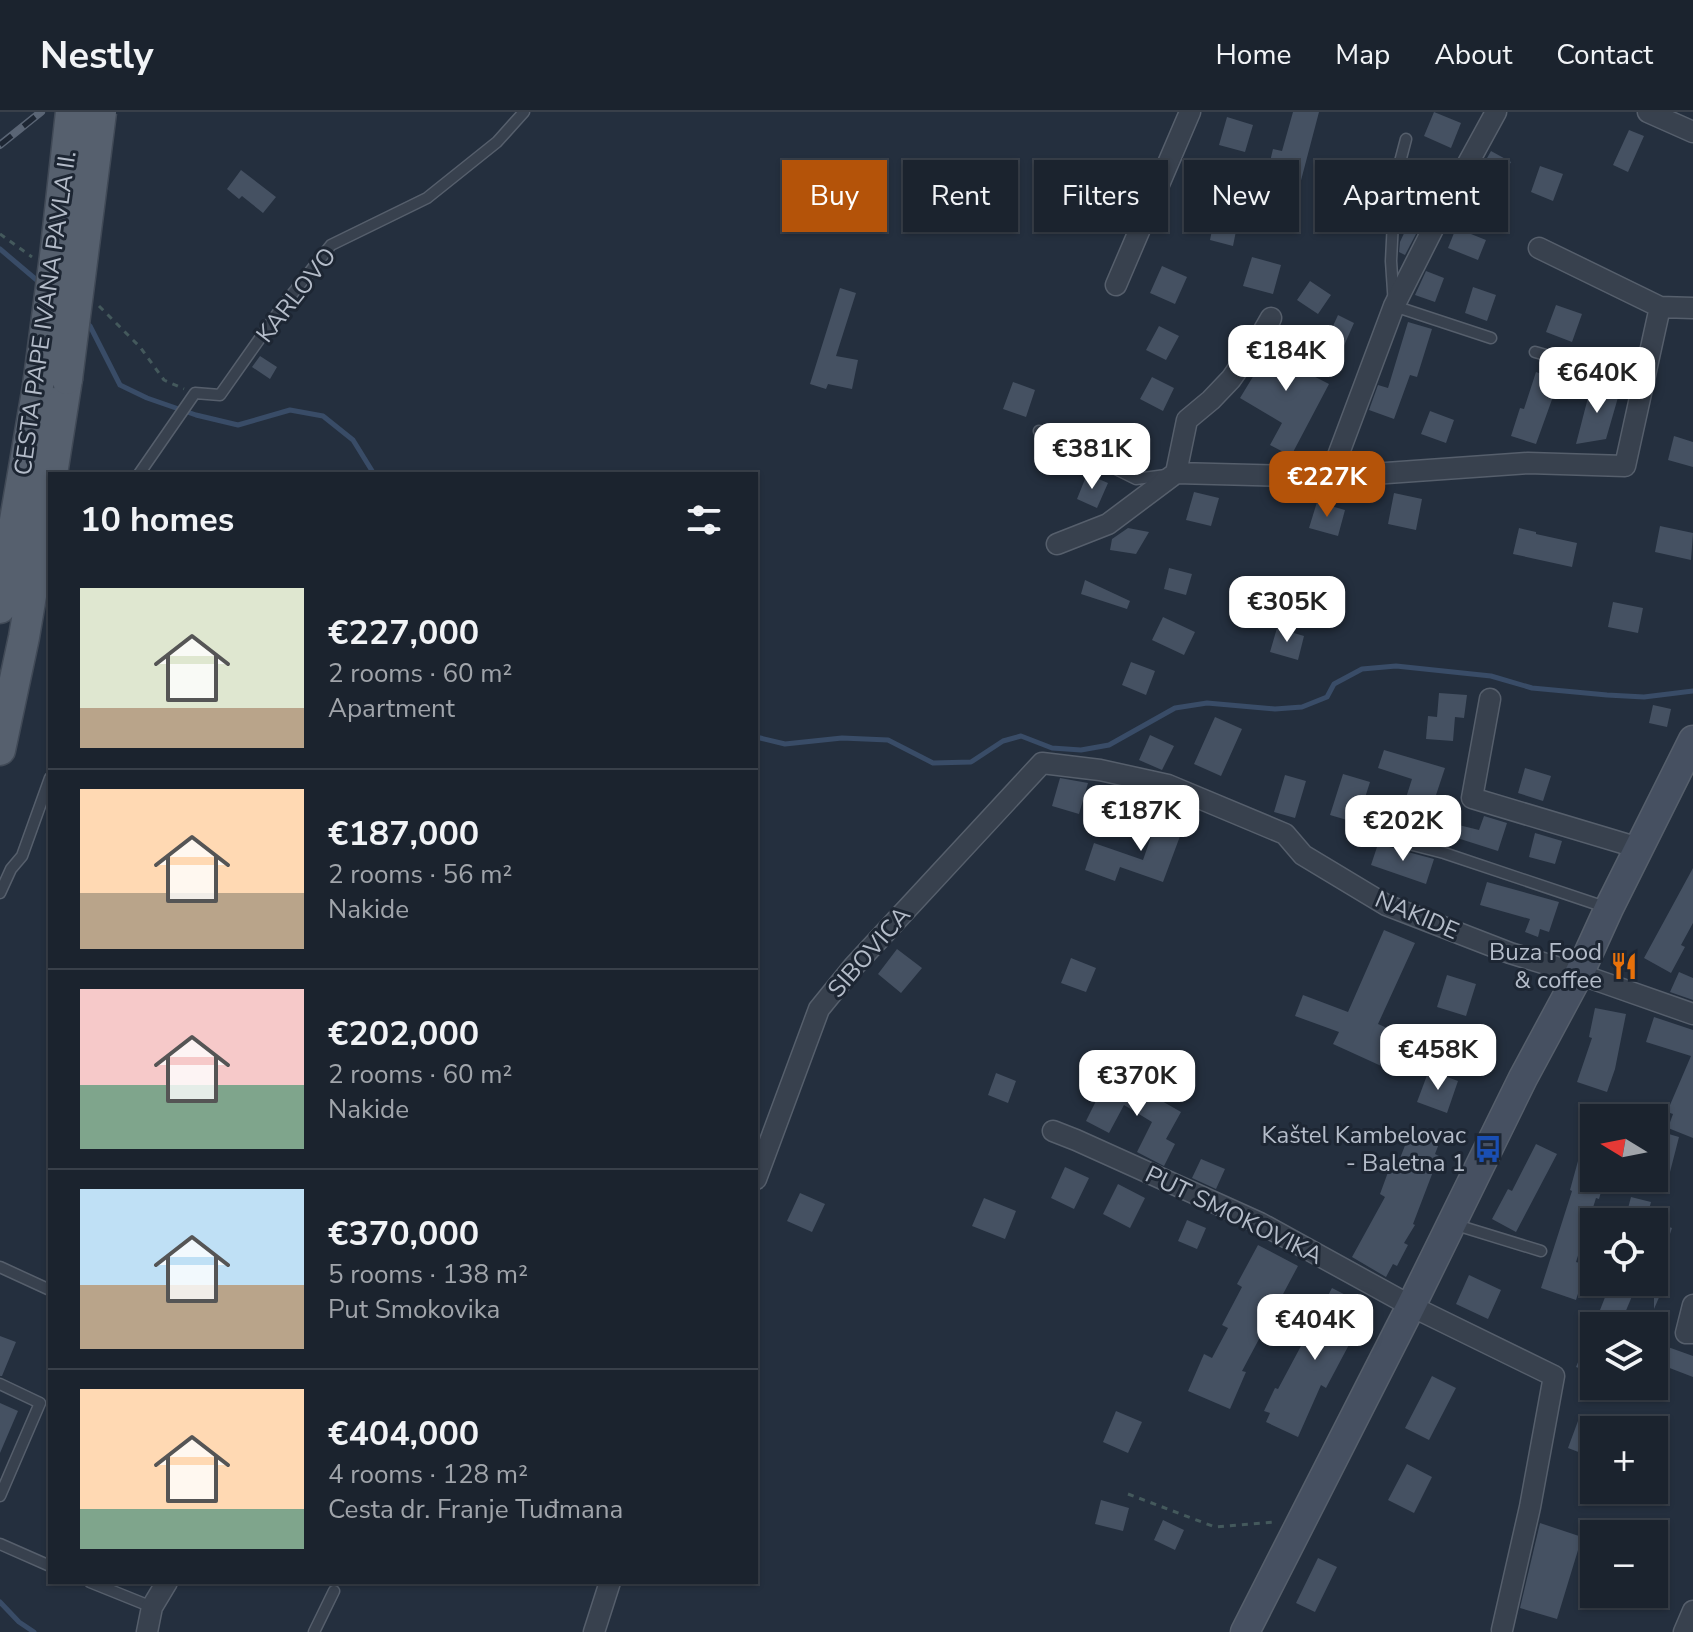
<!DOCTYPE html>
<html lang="en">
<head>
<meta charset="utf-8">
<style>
	:root { --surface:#1b232e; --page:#282f3a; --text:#f1f3f6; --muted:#a0a4aa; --line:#39404a; --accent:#b45309 }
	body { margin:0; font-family:"Nunito Sans",sans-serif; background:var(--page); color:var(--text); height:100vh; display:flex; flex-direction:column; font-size:30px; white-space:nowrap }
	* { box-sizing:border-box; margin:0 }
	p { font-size:26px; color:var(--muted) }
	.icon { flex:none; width:44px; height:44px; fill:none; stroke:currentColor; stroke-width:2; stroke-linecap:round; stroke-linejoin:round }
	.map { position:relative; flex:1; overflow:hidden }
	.side { position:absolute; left:48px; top:360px; width:710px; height:1112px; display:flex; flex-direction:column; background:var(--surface); border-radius:0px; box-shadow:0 2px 6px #0004,0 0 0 2px var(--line) }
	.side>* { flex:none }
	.hud { position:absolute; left:782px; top:48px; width:760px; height:72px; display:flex; gap:16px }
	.needle { width:52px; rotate:280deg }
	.controls { position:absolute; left:1580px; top:992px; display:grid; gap:16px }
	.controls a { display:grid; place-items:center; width:88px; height:88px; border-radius:0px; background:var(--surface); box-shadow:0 2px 6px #0004,0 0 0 2px var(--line); font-size:40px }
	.price { position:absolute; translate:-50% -68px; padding:0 18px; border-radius:16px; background:#fff; color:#222; font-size:26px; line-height:52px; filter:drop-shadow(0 2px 4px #0008) }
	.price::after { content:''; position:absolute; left:50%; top:48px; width:24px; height:18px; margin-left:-12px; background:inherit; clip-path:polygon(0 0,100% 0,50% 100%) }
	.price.active { background:var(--accent); color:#fff }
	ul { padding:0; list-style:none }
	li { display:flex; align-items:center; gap:24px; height:200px; padding:0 32px }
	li+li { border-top:2px solid var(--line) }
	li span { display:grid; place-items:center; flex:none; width:224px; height:160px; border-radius:0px; color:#555 }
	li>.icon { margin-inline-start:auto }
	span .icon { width:96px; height:96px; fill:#fffc; stroke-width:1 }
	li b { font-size:34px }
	h2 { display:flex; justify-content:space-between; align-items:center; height:96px; padding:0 32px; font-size:34px }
	.pill { padding:0 28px; border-radius:0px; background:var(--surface); box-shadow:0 2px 6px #0004,0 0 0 2px var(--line); font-size:28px; line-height:72px }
	.pill.active { background:var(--accent); color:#fff }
	header { display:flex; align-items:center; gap:48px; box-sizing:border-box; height:112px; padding:0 40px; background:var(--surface); border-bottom:2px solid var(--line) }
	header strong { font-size:38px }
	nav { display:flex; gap:44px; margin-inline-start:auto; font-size:28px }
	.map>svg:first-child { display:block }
</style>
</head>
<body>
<header>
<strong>Nestly</strong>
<nav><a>Home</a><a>Map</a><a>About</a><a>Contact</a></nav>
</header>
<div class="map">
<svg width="1693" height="1520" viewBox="0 0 1693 1520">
	<rect width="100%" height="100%" fill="#242f3e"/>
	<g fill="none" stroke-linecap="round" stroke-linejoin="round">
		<path stroke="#394c67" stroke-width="5" d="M0,137L39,170
			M86,210L90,214L120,273L147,286L196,303L238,313L290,298L323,304L353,328L374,362
			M756,625L785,632L842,626L888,628L933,651L971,650L1003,629L1021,624L1052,636L1081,638L1109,633L1175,596L1207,591L1275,597L1302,595L1327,585L1334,572L1362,557L1396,554L1491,564L1532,576L1607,583L1644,585L1693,579
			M0,1490L19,1510L34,1520"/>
	</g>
	<path fill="#455162" d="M1293,0H1319L1299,76L1294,75L1284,114L1256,108L1273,37L1282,39Z
		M1434,0L1461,11L1451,36L1424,24Z
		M1227,5L1253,13L1245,40L1219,33Z
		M1629,18L1644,24L1628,60L1613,53Z
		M1491,39L1511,50L1498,73L1478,62Z
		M1540,54L1563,62L1553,89L1531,80Z
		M241,58L276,85L263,101L242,84L239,87L227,77Z
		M1411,60L1431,65L1425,93L1405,89Z
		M1213,113L1236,119L1233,134L1210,128Z
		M1456,116L1486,128L1478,148L1448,136Z
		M1406,117L1416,122L1405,143L1399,140L1400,130Z
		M1252,145L1281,153L1273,182L1243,174Z
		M1162,154L1187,165L1175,192L1150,181Z
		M1426,159L1444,166L1435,190L1415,183Z
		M1310,169L1331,183L1318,202L1297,188Z
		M1473,175L1496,183L1487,209L1465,201Z
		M840,176L856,181L836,244L858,248L852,277L828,272L826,277L810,272Z
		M1556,193L1582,202L1572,230L1546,220Z
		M1338,203L1354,211L1339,245L1322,238Z
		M1408,210L1432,217L1417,265L1410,263L1394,307L1369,298L1378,273L1388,276Z
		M1159,214L1179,224L1166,248L1146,238Z
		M1283,217L1303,229L1290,252L1329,272L1291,344L1270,333L1282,311L1240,286L1254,263L1256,264Z
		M260,244L277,255L270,267L252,255Z
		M1536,260L1559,268L1536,332L1511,324L1520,296L1524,297Z
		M1152,265L1174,276L1163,299L1140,287Z
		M1013,270L1035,278L1026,305L1003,297Z
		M1591,274L1619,282L1606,327L1576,332Z
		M1430,299L1454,308L1446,331L1421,322Z
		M1120,313L1146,327L1136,347L1109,334Z
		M1674,324L1693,330V355L1668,348Z
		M1087,362L1108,371L1097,396L1077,387Z
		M1194,380L1219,386L1211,414L1186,408Z
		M1394,381L1422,387L1416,418L1388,412Z
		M1317,390L1345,398L1338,424L1309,416Z
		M1660,414L1693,421L1691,448L1655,440Z
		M1128,416L1149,420L1136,442L1110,438L1112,427Z
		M1519,416L1536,420V422L1577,431L1572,455L1513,442Z
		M1169,456L1192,462L1186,483L1164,477Z
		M1085,468L1130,489L1127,497L1081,482Z
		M1613,490L1643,496L1638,521L1608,515Z
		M1163,505L1195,520L1184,543L1152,528Z
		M1277,516L1304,524L1298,548L1270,540Z
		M1131,550L1155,559L1146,583L1122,573Z
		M1439,581L1467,583L1464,606L1455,605L1453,629L1426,627L1428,604L1437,605Z
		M1653,593L1671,597L1667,615L1649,611Z
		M1215,605L1242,617L1221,664L1194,652Z
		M1150,623L1174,634L1162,658L1139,648Z
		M1384,638L1445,656L1429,704L1403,695L1412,667L1378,656Z
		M1525,656L1551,664L1543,689L1518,681Z
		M1343,662L1370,670L1357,711L1330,703Z
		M1285,663L1306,669L1295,706L1274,700Z
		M1060,666L1088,671L1079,702L1052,694Z
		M1160,699L1186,708L1163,770L1120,755L1115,769L1085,758L1094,731L1143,748Z
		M1422,704L1479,718L1484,704L1507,711L1498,739L1454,725L1452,731L1431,726L1432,719L1419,715Z
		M1535,721L1562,729L1555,752L1529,745Z
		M1378,732L1434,747L1426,772L1371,753Z
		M1693,756V811L1681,833L1685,835L1671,861L1644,846Z
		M1487,770L1559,790L1549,820L1540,817L1538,825L1525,820L1530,807L1480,793Z
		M1384,818L1415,831L1378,912L1405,924L1390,958L1333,932L1339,920L1295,904L1303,883L1348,900Z
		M897,837L922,856L901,881L878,862Z
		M1071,846L1096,856L1086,880L1061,871Z
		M1679,860L1693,866V888L1670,880Z
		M1447,863L1476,872L1466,904L1437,895Z
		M1595,896L1626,902L1615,957L1607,980L1577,970L1592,926L1589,925Z
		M1654,905L1693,918V1026L1668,1016L1673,1002L1667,1000L1691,944L1646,930Z
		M1429,958L1458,969L1447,1001L1417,990Z
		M996,961L1016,969L1008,991L988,983Z
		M1108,965L1153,988L1155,985L1181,1000L1166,1027L1175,1032L1164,1054L1137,1040L1152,1010L1124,993L1109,1021L1086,1009Z
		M1411,1018L1440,1029L1435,1042L1439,1044L1413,1112L1415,1113L1404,1131L1408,1133L1397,1154L1393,1152L1386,1165L1352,1145L1385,1085L1380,1082L1391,1052L1397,1054Z
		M1662,1020L1679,1025L1670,1060L1654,1055Z
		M1536,1032L1557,1042L1516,1120L1492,1107L1508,1077L1512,1079Z
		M1201,1047L1225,1057L1216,1077L1192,1066Z
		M1578,1049L1594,1054V1066H1605L1599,1087L1596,1086L1576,1150L1587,1153L1576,1188L1541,1176L1572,1079L1570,1078Z
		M1065,1055L1089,1066L1074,1097L1051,1086Z
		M1118,1072L1145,1086L1130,1116L1103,1102Z
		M800,1081L825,1092L812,1120L787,1109Z
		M1631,1085L1651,1090L1647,1105L1627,1100Z
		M984,1086L1016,1099L1005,1127L972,1114Z
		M1187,1108L1206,1116L1197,1137L1178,1129Z
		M1654,1110L1672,1116L1659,1155L1670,1160L1654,1197Z
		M1258,1133L1298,1154L1242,1259L1246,1260L1230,1297L1188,1279L1204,1242L1212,1246L1228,1216L1222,1213L1242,1175L1237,1172Z
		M1469,1163L1501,1178L1488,1207L1456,1192Z
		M1611,1170H1638L1622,1208L1600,1198Z
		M1332,1176L1369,1195L1326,1276L1321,1273L1298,1325L1266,1310L1270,1301L1264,1299L1275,1276L1278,1277Z
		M1594,1212V1262L1576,1255Z
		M0,1224L16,1230L2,1264H0Z
		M1654,1230L1693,1244V1265L1654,1250Z
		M1432,1264L1456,1276L1429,1328L1405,1316Z
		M0,1291L18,1299L0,1341Z
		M1116,1299L1142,1310L1128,1341L1103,1330Z
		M1578,1309L1594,1315V1346L1568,1336Z
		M1407,1352L1432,1365L1414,1401L1388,1388Z
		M1101,1388L1129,1396L1123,1419L1095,1412Z
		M1163,1408L1184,1418L1175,1438L1154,1428Z
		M1540,1411L1582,1425L1557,1507L1520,1496Z
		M1318,1446L1337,1455L1315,1500L1296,1491Z"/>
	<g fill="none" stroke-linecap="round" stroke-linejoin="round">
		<g stroke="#565f6c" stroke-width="13">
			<path id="service" d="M1406,27L1395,69L1391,149L1394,194L1491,226
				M1535,240L1643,270
				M1039,319L1136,367L1166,363
				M139,362L195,281L220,283L282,195L331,133L427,86L497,30L524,0
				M1378,724L1444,741L1605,795
				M0,781L11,757L22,744L50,666
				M1453,1112L1541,1139
				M0,1155L50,1178
				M0,1272L40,1291L0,1384
				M0,1432L50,1454
				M90,1470L152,1495
				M314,1520L334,1479"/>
		</g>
		<g stroke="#565f6c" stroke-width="23">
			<path id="minor" d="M1648,0L1693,20
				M1539,136L1660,195L1693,196
				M1116,173L1190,0
				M1176,361L1187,308L1211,288L1231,267L1259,227L1271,206
				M1330,365L1394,194L1443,97L1496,0
				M1057,432L1108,412L1176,361L1330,365L1528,351L1625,354L1660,195
				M1490,587L1472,686L1639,736
				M1053,1019L1076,1028L1260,1111L1411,1194L1554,1264L1530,1395L1502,1518
				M756,1067L819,897L854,854L1042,651L1100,658L1168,673L1285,722L1303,743L1386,793L1510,841L1579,862L1693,902
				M1693,1193L1686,1221H1693
				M147,1520L152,1495L167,1470
				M594,1520L610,1470
				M1684,1520L1693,1499"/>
		</g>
		<g stroke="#565f6c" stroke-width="31">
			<path id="secondary" d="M1245,1520L1411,1194L1523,966L1579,862L1609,796L1693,628"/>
		</g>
		<g stroke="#414a57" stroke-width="33">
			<path id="primary" d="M52,362L67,267
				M0,496L38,274
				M0,638L24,525L50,372"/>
		</g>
		<path stroke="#44595c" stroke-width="3" stroke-dasharray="6 6" stroke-linecap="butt" d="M0,122L32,145
			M99,194L140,235L164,268L184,277
			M1128,1382L1215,1415L1274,1410"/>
		<use href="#service" stroke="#38414e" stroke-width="10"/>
		<use href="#minor" stroke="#38414e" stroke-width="20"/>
		<use href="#secondary" stroke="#465061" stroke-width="28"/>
		<use href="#primary" stroke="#56606e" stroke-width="30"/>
		<g stroke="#5a6575" stroke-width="8">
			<path id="rail" d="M0,33L41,0"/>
		</g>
		<use href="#rail" stroke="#1d2633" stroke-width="5" stroke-dasharray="15" stroke-linecap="butt"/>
		<g stroke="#414a57" stroke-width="33" stroke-linecap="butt">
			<path id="primary-bridge" d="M67,267L101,0
				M38,274L55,144L71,0"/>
		</g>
		<use href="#primary-bridge" stroke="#56606e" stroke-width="30"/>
	</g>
	<defs>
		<g id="restaurant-bare" transform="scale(2.16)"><path d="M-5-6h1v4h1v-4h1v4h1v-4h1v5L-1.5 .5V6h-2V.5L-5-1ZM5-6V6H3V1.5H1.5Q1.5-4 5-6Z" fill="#e8710a" stroke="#1d2633" stroke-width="2.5" paint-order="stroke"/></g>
		<g id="bus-bare" transform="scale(2.16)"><path d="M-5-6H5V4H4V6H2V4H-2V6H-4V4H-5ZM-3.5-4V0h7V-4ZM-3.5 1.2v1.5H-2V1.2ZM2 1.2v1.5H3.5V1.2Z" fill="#1a4fb4" stroke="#1d2633" stroke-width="2.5" paint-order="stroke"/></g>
	</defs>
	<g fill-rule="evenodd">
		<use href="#restaurant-bare" x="1624" y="854"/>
		<use href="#bus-bare" x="1488" y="1037"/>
	</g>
	<g text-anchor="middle" stroke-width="6" stroke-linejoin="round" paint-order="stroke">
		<g font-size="24" fill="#b4bcc9" stroke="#1d2633">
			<text transform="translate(296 183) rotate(-52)" y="8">KARLOVO</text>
			<text transform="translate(45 201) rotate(-82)" y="8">CESTA PAPE IVANA PAVLA II.</text>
			<text transform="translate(1417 803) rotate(23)" y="8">NAKIDE</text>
			<text transform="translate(869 840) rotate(-49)" y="8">SIBOVICA</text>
			<text transform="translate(1234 1103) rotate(26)" y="8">PUT SMOKOVIKA</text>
		</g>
		<g font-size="24" fill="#b4bcc9" stroke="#1d2633" text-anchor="end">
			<text x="1602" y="848">Buza Food<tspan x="1602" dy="28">&amp; coffee</tspan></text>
			<text x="1466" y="1031">Kaštel Kambelovac<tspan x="1466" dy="28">- Baletna 1</tspan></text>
		</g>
	</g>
</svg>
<div class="controls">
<a><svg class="needle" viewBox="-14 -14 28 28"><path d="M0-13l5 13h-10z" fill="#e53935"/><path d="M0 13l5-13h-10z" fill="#a0a4aa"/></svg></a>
<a><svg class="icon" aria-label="locate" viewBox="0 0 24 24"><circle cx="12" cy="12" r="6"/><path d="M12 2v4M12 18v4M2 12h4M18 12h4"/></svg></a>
<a><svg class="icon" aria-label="layers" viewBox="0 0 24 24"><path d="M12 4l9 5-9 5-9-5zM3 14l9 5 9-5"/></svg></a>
<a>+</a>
<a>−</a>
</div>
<b class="price" style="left:1286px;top:281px">€184K</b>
<b class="price" style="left:1597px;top:303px">€640K</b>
<b class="price" style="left:1092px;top:379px">€381K</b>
<b class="price active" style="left:1327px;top:407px">€227K</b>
<b class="price" style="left:1287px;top:532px">€305K</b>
<b class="price" style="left:1141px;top:741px">€187K</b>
<b class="price" style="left:1403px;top:751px">€202K</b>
<b class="price" style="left:1438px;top:980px">€458K</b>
<b class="price" style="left:1137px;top:1006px">€370K</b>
<b class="price" style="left:1315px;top:1250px">€404K</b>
<div class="hud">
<a class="pill active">Buy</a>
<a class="pill">Rent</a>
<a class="pill">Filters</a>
<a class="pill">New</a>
<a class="pill">Apartment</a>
</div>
<section class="side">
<h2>10 homes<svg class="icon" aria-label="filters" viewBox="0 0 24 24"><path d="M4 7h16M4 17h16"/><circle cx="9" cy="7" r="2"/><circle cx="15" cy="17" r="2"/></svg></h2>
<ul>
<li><span style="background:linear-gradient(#dfe7d0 75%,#b9a48a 0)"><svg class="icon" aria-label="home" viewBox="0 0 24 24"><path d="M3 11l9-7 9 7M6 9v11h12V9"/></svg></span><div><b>€227,000</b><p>2 rooms · 60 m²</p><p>Apartment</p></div></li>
<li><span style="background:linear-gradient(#ffd9b3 65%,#b9a48a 0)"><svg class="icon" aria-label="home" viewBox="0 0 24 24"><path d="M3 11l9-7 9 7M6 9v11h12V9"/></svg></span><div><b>€187,000</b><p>2 rooms · 56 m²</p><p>Nakide</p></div></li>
<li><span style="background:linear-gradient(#f6c9c9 60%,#7fa58c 0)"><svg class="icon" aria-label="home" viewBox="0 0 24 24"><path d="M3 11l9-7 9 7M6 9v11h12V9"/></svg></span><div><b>€202,000</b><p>2 rooms · 60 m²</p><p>Nakide</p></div></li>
<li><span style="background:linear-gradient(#bfe0f5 60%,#b9a48a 0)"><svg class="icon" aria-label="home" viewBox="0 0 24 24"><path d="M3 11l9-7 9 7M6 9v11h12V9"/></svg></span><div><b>€370,000</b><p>5 rooms · 138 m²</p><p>Put Smokovika</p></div></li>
<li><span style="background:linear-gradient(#ffd9b3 75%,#7fa58c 0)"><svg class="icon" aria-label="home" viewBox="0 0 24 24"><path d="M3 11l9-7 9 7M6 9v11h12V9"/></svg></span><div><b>€404,000</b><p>4 rooms · 128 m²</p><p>Cesta dr. Franje Tuđmana</p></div></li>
</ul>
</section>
</div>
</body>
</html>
